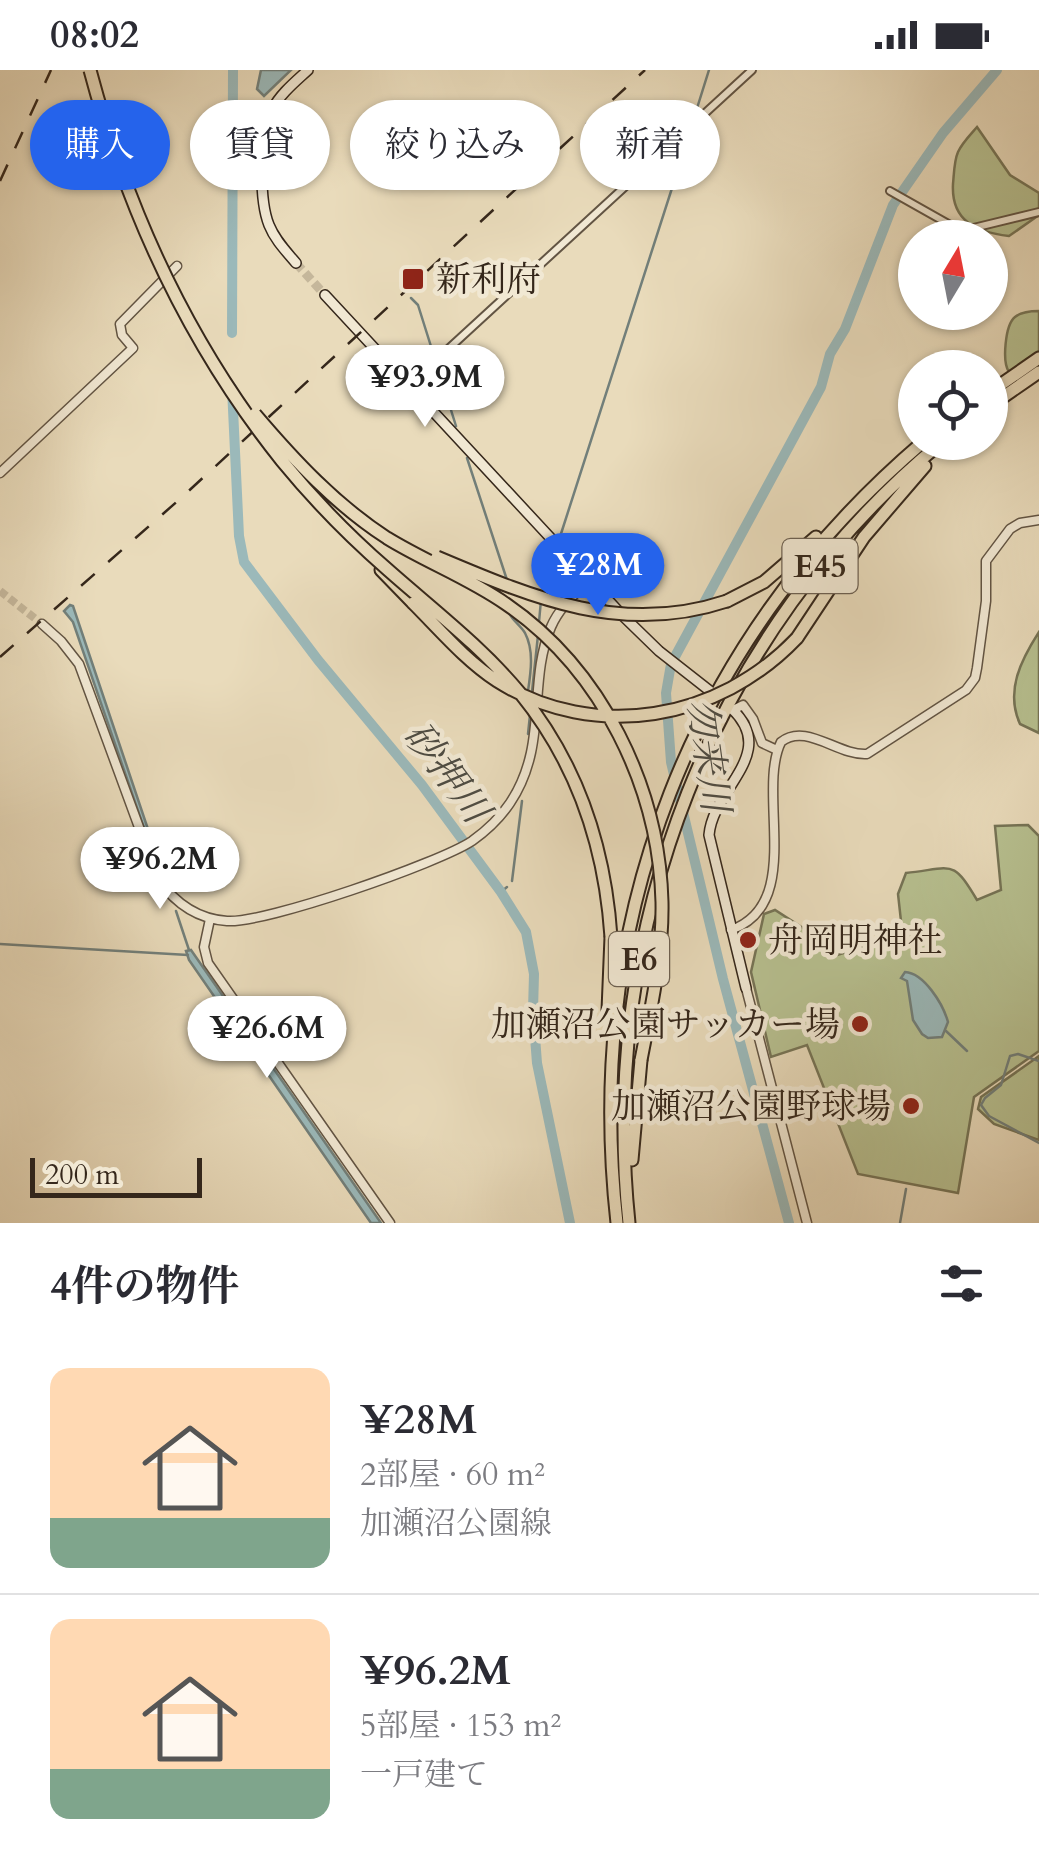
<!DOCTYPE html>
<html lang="ja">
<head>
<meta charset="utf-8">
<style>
	:root { --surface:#fff; --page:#f2f2f3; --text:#2b2b33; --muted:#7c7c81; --line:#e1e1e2; --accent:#2563eb }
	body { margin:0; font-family:Cardo,"Noto Serif JP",serif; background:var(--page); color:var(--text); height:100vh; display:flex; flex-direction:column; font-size:38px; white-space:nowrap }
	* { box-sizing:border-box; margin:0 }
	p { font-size:32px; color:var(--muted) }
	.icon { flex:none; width:55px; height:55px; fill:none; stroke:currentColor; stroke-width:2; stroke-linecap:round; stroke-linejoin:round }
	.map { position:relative; height:1153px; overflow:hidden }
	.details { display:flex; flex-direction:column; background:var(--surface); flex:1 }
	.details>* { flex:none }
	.hud { position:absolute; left:30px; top:30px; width:980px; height:90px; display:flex; gap:20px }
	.needle { width:65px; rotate:10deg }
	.fabs { position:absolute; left:898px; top:150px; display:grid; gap:20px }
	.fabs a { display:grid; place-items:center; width:110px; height:110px; border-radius:50%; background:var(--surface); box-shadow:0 2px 8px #0004; font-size:50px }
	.scale { position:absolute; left:30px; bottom:25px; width:172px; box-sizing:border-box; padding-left:10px; border:5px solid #35271b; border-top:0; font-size:28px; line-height:35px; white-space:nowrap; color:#35271b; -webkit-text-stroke:8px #f1e8d3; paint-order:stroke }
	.price { position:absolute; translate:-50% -85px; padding:0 22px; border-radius:35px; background:#fff; color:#222; font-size:32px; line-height:65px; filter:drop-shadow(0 2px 5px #0008) }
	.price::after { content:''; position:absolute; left:50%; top:60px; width:30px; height:22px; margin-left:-15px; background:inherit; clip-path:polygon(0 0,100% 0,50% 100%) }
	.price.selected { background:var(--accent); color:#fff }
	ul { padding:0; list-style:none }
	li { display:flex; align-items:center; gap:30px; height:250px; padding:0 50px }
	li+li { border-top:2px solid var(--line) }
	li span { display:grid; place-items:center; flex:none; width:280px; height:200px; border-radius:20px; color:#555 }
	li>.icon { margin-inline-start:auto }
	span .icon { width:120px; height:120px; fill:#fffc; stroke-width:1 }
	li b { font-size:42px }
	h2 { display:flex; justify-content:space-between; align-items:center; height:120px; padding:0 50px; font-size:42px }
	.chip { padding:0 35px; border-radius:45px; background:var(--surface); box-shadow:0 2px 8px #0004; font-size:35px; line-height:90px }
	.chip.selected { background:var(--accent); color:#fff }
	.status { display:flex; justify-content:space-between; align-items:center; height:70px; padding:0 50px; background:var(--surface); direction:ltr }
	.status svg { height:28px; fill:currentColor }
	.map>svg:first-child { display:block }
</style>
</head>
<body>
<div class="status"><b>08:02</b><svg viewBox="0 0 49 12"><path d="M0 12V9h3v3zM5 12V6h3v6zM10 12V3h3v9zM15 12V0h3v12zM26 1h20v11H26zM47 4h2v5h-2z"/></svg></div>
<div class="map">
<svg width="1039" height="1153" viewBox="0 0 1039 1153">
	<rect width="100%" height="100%" fill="#e9dbbb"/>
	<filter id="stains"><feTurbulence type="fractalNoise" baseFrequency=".002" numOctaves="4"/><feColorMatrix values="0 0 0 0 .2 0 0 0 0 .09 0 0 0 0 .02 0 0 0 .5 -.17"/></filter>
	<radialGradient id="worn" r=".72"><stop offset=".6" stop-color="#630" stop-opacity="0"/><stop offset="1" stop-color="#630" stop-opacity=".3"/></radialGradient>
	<path fill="#b7c090" stroke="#767456" stroke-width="2.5" d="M977,57L1010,105L1039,123V145L1009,166C976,162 951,151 953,114C954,104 954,91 958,82C962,73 971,64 977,57Z
		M1039,241V281L1009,302C1002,292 1005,255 1015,247C1021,242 1032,241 1039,241Z
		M1039,562V663L1020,654C1005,621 1021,590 1039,562Z
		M1028,755L1039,766V981L974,1027L958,1123L858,1104L807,975L771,987L751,902L764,844L775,840L806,860L830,887L874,874L891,876L903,869L898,824L906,803C953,798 952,788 977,830L1001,820L995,756Z
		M1039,986V1070L994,1054L978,1039L981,1027Z"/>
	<path fill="#9bb9ba" stroke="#727f7a" stroke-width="2.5" d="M261,0H291L264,26L257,19Z
		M70,535L73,536L159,792L156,793L73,552L64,541Z
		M191,880L381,1153H371L189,890L186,881Z
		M905,902C924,903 943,934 948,952L942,967L928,968L922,964L913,950L907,911L901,908Z"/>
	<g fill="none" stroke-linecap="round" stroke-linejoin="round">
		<path stroke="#727f7a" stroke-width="2.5" d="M693,51L709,0
			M411,228L418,235L456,356
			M467,388L507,510
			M559,470L691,59
			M543,523L556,478
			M509,543C513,551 520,555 525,563C534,580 531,601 528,621
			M539,552L541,530
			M532,622L538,565
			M528,664L530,645
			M512,811L522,731
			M501,822L507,817
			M176,841L189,880
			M0,874L188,885
			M946,961L967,981
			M1039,991L1018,984L1010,986L1001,1015L985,1028L981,1035L989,1046L1039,1073
			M900,1153L906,1119"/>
		<path stroke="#9bb9ba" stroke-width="10" d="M232,263L233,0
			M232,318L239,466L244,492L318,590L422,715L501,822L526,862L534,904L533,941L537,993L570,1153
			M789,1153L723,909L671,692L666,623L671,594L821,317L830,284L845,259L893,135L943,63L997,0"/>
		<path stroke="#c5b79b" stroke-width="8" stroke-dasharray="8 4" stroke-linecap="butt" d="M0,521L42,554"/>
		<path stroke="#c5b79b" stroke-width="9" stroke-dasharray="9 4.5" stroke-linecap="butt" d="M296,193L325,225"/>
		<g stroke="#625443" stroke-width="10">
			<path id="minor" d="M890,121L961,161L1039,142
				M409,315L752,0"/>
		</g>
		<g stroke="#625443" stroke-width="11">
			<path id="tertiary" d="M0,403L133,278L122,265L120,254L177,196
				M42,554L61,571L79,594L158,809C175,833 197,849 227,851C264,854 439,793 472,771C486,761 500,748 510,733C549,675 527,613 551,557C559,538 575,524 589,510
				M733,640L743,635L753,649L762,673L777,680
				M210,849L204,877L208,893L390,1153
				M731,860C805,834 756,723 781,672C806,652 838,686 867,684L966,620L975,608L977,598L986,531V491L1010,459L1020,453L1039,450
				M746,918L807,1153"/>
		</g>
		<g stroke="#35271b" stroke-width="12">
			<path id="secondary" d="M296,193C286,181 275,170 269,155C259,130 259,64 272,40C280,24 295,12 308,0
				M325,225L622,545L659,581L710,621
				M732,639C779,684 713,718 709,765L746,918"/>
		</g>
		<g stroke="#35271b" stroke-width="15">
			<path id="motorway" d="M990,322L1039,288
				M990,336L1039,302
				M381,500L413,533
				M727,531L764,512L816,467
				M797,568L864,467L925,396
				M608,940L611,867
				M632,1090L641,990
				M617,1153C583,850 690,571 923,372
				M629,1153C598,859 712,561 942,372"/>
		</g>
		<use href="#minor" stroke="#f1e8d3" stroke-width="6"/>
		<use href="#tertiary" stroke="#f1e8d3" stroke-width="8"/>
		<use href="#secondary" stroke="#f1e8d3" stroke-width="9"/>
		<use href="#motorway" stroke="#e9dbbb" stroke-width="11"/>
		<path stroke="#35271b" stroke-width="2.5" stroke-dasharray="18 18" stroke-linecap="butt" d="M0,111L51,0
			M0,587L181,428L645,0"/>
		<g stroke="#35271b" stroke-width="15" stroke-linecap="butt">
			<path id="motorway-bridge" d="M90,0C128,143 189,275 282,391C314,430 349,466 387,499C432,539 481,576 520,623C577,693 605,777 611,867
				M255,344C294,390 336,435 387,468C426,492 469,508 506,534C602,600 659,717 662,832C663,886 651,938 641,990
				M437,487C534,528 622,566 727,531
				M413,533C440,560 465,590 497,611C595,673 719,650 797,568"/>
		</g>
		<use href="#motorway-bridge" stroke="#e9dbbb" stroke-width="11"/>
	</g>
	<g fill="#8f2418" stroke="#f1e8d3" stroke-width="4">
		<rect x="401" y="197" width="24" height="24" rx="5"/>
		<circle cx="748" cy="870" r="10"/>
		<circle cx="860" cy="954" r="10"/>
		<circle cx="911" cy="1036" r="10"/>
	</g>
	<g text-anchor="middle" stroke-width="9" stroke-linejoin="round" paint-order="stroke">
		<g fill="#f1e8d3" stroke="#6d6152" stroke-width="2.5">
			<rect x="782.5" y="469" width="75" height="54" rx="8"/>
			<rect x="609" y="862" width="60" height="54" rx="8"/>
		</g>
		<g font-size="32" font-weight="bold" fill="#35271b">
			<text x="820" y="507">E45</text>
			<text x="639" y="900">E6</text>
		</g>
		<g font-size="35" fill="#35271b" stroke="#f1e8d3" text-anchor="start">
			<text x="436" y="221">新利府</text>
			<text x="768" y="882">舟岡明神社</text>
			<text x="840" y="966" text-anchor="end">加瀬沼公園サッカー場</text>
			<text x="891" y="1048" text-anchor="end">加瀬沼公園野球場</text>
		</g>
		<g font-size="38" font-style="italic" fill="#4e4c43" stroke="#f1e8d3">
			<text transform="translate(709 685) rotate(82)" y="13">勿来川</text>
			<text transform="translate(447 702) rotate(53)" y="13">砂押川</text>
		</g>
	</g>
	<rect width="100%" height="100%" filter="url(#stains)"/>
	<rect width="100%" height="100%" fill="url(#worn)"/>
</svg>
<div class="fabs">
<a><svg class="needle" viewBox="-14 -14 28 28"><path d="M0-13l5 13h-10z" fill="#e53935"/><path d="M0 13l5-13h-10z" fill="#7c7c81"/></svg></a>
<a><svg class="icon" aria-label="locate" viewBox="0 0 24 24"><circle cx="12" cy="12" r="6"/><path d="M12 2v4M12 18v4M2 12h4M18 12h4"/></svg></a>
</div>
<div class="scale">200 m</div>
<b class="price" style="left:425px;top:360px">¥93.9M</b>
<b class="price selected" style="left:598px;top:548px">¥28M</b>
<b class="price" style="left:160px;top:842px">¥96.2M</b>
<b class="price" style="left:267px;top:1011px">¥26.6M</b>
<div class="hud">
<a class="chip selected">購入</a>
<a class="chip">賃貸</a>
<a class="chip">絞り込み</a>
<a class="chip">新着</a>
</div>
</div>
<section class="details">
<h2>4件の物件<svg class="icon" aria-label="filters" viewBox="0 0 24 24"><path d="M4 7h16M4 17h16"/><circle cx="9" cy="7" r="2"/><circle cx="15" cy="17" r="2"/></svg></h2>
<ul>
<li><span style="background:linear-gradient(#ffd9b3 75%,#7fa58c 0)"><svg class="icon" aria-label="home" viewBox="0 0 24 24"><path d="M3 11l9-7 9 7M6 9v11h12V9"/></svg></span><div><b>¥28M</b><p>2部屋 · 60 m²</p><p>加瀬沼公園線</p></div></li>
<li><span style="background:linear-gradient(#ffd9b3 75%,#7fa58c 0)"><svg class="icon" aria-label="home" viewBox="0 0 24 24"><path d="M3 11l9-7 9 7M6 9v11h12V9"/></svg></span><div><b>¥96.2M</b><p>5部屋 · 153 m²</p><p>一戸建て</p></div></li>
</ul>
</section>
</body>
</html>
